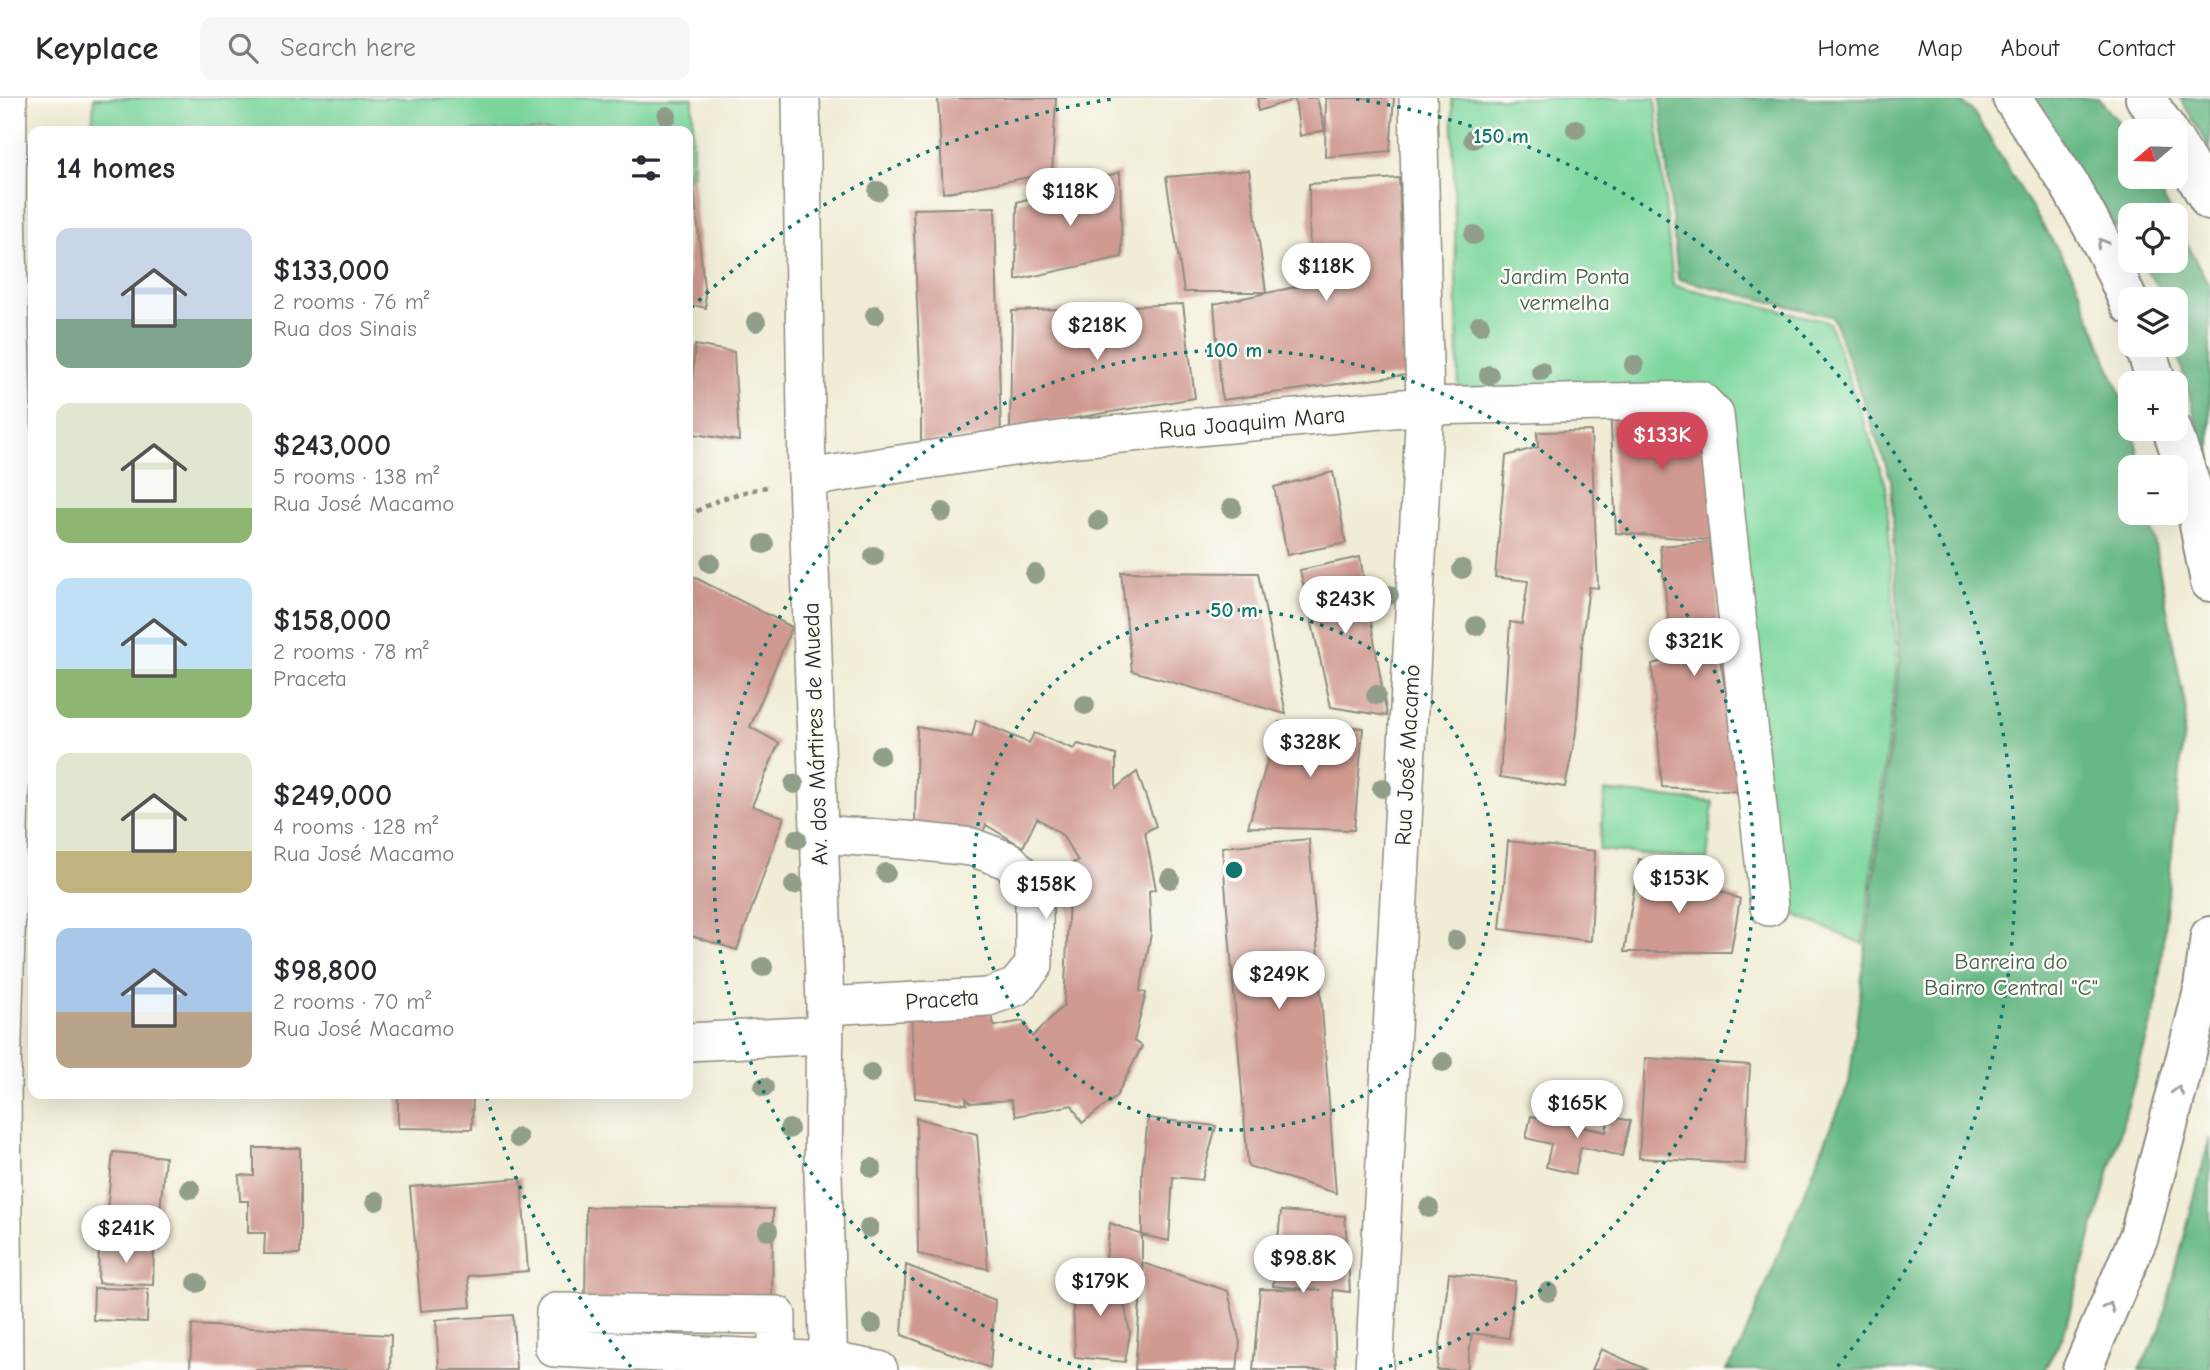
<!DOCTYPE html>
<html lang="en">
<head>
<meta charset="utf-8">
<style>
	:root { --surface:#fff; --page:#f7f7f7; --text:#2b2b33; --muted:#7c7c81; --line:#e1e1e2; --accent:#d1495b }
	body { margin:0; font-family:"Comic Neue",sans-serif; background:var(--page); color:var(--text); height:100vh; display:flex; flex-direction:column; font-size:26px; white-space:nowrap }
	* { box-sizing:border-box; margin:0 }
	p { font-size:23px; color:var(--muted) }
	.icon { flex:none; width:38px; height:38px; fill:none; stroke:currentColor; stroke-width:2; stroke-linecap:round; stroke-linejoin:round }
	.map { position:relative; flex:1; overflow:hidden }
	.sheet { position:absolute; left:28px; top:28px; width:665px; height:973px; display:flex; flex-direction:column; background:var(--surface); border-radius:14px; box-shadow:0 7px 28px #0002 }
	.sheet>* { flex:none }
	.needle { width:46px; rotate:251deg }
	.controls { position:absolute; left:2118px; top:21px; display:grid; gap:14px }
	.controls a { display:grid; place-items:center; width:70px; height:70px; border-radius:14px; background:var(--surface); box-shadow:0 7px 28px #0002; font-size:35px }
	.price { position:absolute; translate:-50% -60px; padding:0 16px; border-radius:24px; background:#fff; color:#222; font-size:23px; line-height:46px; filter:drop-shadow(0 2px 4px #0008) }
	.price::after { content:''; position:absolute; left:50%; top:42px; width:21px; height:16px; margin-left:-10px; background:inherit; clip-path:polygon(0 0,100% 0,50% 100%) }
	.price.selected { background:var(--accent); color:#fff }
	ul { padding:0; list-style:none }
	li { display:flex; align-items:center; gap:21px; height:175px; padding:0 28px }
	li span { display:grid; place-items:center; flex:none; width:196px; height:140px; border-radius:14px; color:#555 }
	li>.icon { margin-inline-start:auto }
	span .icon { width:84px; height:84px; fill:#fffc; stroke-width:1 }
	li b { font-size:30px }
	h2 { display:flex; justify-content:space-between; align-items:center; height:84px; padding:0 28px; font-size:30px }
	header { display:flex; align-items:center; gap:42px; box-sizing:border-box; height:98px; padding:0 35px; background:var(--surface); border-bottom:2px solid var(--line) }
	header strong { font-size:33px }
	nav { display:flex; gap:38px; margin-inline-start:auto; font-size:24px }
	.search { width:490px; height:63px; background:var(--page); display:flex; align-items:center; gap:18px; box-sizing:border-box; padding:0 24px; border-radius:14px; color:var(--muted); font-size:26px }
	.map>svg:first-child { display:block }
</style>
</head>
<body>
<header>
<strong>Keyplace</strong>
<div class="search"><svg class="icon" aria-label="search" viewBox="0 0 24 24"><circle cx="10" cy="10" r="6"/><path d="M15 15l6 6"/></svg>Search here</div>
<nav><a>Home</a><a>Map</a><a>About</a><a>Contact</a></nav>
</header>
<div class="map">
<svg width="2210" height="1272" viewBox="0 0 2210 1272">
	<rect width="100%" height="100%" fill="#fdfcf7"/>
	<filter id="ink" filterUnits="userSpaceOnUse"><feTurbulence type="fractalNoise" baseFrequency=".0143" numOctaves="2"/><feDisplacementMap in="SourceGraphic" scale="14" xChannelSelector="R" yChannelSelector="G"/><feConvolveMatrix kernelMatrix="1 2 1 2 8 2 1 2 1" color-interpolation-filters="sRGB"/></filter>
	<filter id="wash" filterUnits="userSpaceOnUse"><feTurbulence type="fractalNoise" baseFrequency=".00686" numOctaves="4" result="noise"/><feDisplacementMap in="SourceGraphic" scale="28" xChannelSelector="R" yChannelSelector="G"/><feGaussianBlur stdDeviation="1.57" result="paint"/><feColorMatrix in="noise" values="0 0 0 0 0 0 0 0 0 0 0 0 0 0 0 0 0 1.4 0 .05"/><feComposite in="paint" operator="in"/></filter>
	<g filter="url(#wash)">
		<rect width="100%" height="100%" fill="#f0ecd5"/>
		<path fill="#7dd79d" stroke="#548164" stroke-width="2" d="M94,0H693V79H688V33H92Z
			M1452,0H1655L1673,187L1829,224L1886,387L1897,566L1863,846L1779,810L1724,298L1459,301Z
			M1605,693L1713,704L1707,762L1599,752Z"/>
		<path fill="#66b884" stroke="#487258" stroke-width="2" d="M1660,0H1957L1974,15L2075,180L2130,323V331H2133L2141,369H2130V415H2149L2186,613L2157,904L2063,1238L2044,1272H1726L1739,1252L1849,986L1900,563L1891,382L1833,219L1678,181Z
			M2023,0H2098L2130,37V79H2152L2172,117H2130V149Z
			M2180,0H2210V51Z
			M2175,123L2210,189V371L2175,247V201H2162L2158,188L2140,163H2175Z
			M2210,1039V1272H2139L2160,1232Z"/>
		<g id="blocks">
			<path fill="#d09a91" d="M938,0H1056L1052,75L943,95Z
				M1258,0H1317L1325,32L1300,38L1295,1L1258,13Z
				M1326,0H1394L1390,53L1325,59Z
				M1249,72L1266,194H1184L1166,79Z
				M1120,74L1122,159L1016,182L1017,104Z
				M688,79H693L706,210L688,206Z
				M1399,80L1406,277L1222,302L1214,206L1310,186L1309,86Z
				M995,109L1001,338L921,344V295L913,111Z
				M1183,206L1195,300L1010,331L1012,213Z
				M695,247L734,254L739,343L688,335Z
				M1610,307H1703L1718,443L1616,435Z
				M1591,333L1598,490L1589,489L1583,534L1576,635L1565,689L1500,679L1510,524L1522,526L1528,483L1495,479L1506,358L1538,349L1537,334Z
				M1333,374L1346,445L1287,457L1274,389Z
				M1718,443V550L1743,694L1662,689L1652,566L1718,550L1671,545L1660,448Z
				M1360,459L1387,618L1331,609L1300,472Z
				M1121,474L1258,475L1286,616L1132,573Z
				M688,476L792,529L750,629L779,645L752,708L784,719L737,852L688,837Z
				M976,622L1029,645L1034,635L1074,651L1078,646L1116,657V690L1137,674L1156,728L1145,734L1156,791L1149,793L1151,836L1140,893L1146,895L1134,943L1142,948L1116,999L1082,1025L1072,1007L1016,1018L1011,1002L971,1005L966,1000L967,1006L915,1000L911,913H989L995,928L1023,923L1032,939L1064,907L1069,801L1058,770L1078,763L1062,737L1037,720L1023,749L986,727L982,737L915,726L917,629L972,639Z
				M1279,624L1363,630L1354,732L1248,729Z
				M1309,741L1336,1095L1248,1068L1222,749Z
				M1508,743L1595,753L1591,843L1500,831Z
				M1639,761L1740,801L1731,854H1624Z
				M1645,960L1750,967L1745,1066L1639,1060Z
				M398,996H473L472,1031L398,1030Z
				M1531,1018L1606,1034L1609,1018L1630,1023L1622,1058L1581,1049L1575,1076L1546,1069L1551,1046L1526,1040Z
				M916,1020L977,1036L988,1171L918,1156Z
				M1148,1020L1216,1028L1202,1082L1173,1079L1169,1143L1142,1137V1075Z
				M254,1050H300V1156H264L265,1135H248V1103H240L239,1077L254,1078Z
				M113,1054L165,1059L157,1147L104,1142Z
				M521,1080L528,1173L468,1178L471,1209L421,1213L410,1089Z
				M586,1109L773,1111L772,1214L585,1212Z
				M1281,1113L1345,1118L1350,1194L1333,1192L1336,1272H1253L1260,1191L1321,1192L1273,1188Z
				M1110,1125L1142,1137V1175L1106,1162Z
				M99,1147L154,1149L153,1187L98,1185Z
				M1143,1165L1228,1193L1240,1245L1237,1272H1135Z
				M906,1167L995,1202L990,1270L902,1237Z
				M1118,1174L1130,1235L1125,1264L1075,1259L1072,1180Z
				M1449,1175L1515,1183L1509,1240L1472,1235L1467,1272H1437Z
				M94,1190L148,1191L147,1224L93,1222Z
				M513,1217L516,1272H439L436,1222Z
				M192,1227L391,1237L390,1272H190Z
				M1601,1251L1648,1272H1592Z"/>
		</g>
	</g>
	<g filter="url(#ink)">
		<use href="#blocks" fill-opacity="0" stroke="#8e8c80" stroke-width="2"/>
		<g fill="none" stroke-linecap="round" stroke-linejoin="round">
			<g stroke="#8e8c80" stroke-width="40">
				<path id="minor" d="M801,0L807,380L825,908L823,1077L829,1272
					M807,380L1066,341L1425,308L1700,302L1715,317L1769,809
					M818,736L905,742L972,749L1009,763L1034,790V867L1016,889L988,899L825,908
					M688,944L823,937
					M777,1261V1217L555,1214L554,1250L830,1263L879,1272
					M4,1272L2,978L16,485L7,106L8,0
					M1374,1272L1425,308L1418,0"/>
			</g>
			<g stroke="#8e8c80" stroke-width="42">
				<path id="major" d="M2012,0L2069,86L2107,155L2130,207
					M2145,0L2168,33
					M2175,44L2210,103
					M2144,247L2157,285
					M2172,331L2192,390L2210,484
					M2082,1272L2139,1138L2202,897L2210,838"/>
			</g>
			<path stroke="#8e8c80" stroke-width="4.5" stroke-dasharray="5 5" stroke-linecap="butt" d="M688,419C716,400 739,395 771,388"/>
			<use href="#minor" stroke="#fff" stroke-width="37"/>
			<use href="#major" stroke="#fff" stroke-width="38"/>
		</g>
		<g fill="#919e8a">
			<circle cx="667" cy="18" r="10"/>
			<circle cx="1576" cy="31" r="10"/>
			<circle cx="1473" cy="41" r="10"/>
			<circle cx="878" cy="93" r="10"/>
			<circle cx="1474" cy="137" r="10"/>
			<circle cx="875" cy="217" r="10"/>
			<circle cx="756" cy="224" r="10"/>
			<circle cx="1480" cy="227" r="10"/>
			<circle cx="1634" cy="267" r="10"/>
			<circle cx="1541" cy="273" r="10"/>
			<circle cx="1489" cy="277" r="10"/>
			<circle cx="1232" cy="410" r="10"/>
			<circle cx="943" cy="414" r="10"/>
			<circle cx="1098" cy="423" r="10"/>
			<circle cx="764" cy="446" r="10"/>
			<circle cx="874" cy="458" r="10"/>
			<circle cx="710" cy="465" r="10"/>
			<circle cx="1462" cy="471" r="10"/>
			<circle cx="1035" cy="476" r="10"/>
			<circle cx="1389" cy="497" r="10"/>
			<circle cx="1476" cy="528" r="10"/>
			<circle cx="1376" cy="597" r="10"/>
			<circle cx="1085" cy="607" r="10"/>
			<circle cx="880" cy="657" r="10"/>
			<circle cx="794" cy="686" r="10"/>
			<circle cx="1382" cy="690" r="10"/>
			<circle cx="797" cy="741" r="10"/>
			<circle cx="886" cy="775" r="10"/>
			<circle cx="1170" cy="781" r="10"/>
			<circle cx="794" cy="787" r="10"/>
			<circle cx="1456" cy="842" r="10"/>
			<circle cx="763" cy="869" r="10"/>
			<circle cx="1443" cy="964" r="10"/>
			<circle cx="871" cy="975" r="10"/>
			<circle cx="764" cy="989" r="10"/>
			<circle cx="789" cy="1031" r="10"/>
			<circle cx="518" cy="1040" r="10"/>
			<circle cx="872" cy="1070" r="10"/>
			<circle cx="190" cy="1091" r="10"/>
			<circle cx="376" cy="1103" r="10"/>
			<circle cx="1429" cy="1110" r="10"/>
			<circle cx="869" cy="1130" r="10"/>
			<circle cx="768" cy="1133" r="10"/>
			<circle cx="197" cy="1185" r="10"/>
			<circle cx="1548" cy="1194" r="10"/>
			<circle cx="872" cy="1226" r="10"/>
		</g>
		<defs><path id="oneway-chevron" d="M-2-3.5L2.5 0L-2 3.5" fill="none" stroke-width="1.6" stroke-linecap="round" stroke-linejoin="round" transform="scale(1.75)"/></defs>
		<g stroke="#a0a0a0">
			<use href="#oneway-chevron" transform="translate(2102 145) rotate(-119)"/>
			<use href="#oneway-chevron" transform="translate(2178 993) rotate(-76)"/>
			<use href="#oneway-chevron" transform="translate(2109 1209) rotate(-67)"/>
		</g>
	</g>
	<g fill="none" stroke="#0f766e" stroke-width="3.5" stroke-dasharray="3.5 7">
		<circle cx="1234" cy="772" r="260"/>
		<path d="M1091 1272A520 520 0 1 1 1377 1272"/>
		<path d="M631 1269A781 781 0 0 1 487 1000M691 210A781 781 0 0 1 1112 1M1356 1A781 781 0 0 1 1837 1269"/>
	</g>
	<g text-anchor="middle" stroke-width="5" stroke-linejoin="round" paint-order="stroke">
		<g font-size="23" fill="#445f4d" stroke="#fdfcf7">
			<text x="1565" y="186">Jardim Ponta<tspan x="1565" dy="26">vermelha</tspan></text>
			<text x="2011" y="871">Barreira do<tspan x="2011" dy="26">Bairro Central "C"</tspan></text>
		</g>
		<g font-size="23" fill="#2b2b2b" stroke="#fdfcf7">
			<text transform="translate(1252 324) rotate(-5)" y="8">Rua Joaquim Mara</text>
			<text transform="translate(815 636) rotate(-92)" y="8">Av. dos Mártires de Mueda</text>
			<text transform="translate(1407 657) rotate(-87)" y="8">Rua José Macamo</text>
			<text transform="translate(942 901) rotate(-4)" y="8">Praceta</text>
		</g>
	</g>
	<circle cx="1234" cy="772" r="10" fill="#0f766e" stroke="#fdfcf7" stroke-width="3.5"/>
	<g font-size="21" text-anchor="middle" font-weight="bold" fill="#0f766e" stroke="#fdfcf7" stroke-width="5" stroke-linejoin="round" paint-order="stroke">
		<text x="1501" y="45">150 m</text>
		<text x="1234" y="259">100 m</text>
		<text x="1234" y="519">50 m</text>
	</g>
</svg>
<div class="controls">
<a><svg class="needle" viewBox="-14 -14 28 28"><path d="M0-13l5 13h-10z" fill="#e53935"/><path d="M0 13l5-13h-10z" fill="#7c7c81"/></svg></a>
<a><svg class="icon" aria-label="locate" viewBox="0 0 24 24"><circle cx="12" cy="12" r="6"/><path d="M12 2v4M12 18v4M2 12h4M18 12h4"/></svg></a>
<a><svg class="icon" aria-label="layers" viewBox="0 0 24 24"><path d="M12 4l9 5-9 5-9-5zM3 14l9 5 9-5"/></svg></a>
<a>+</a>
<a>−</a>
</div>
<b class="price" style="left:1070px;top:130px">$118K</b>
<b class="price" style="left:1326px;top:205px">$118K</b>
<b class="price" style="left:1097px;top:264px">$218K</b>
<b class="price selected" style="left:1662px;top:374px">$133K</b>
<b class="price" style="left:1345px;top:538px">$243K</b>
<b class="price" style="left:1694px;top:580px">$321K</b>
<b class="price" style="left:1310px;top:681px">$328K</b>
<b class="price" style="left:1679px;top:817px">$153K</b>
<b class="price" style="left:1046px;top:823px">$158K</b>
<b class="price" style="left:1279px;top:913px">$249K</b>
<b class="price" style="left:1577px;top:1042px">$165K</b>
<b class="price" style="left:126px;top:1167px">$241K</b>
<b class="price" style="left:1303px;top:1197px">$98.8K</b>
<b class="price" style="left:1100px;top:1220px">$179K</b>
<section class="sheet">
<h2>14 homes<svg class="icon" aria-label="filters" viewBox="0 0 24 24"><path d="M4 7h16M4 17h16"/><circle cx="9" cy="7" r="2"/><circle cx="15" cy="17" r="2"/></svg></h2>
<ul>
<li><span style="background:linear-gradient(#c9d6e8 65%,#7fa58c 0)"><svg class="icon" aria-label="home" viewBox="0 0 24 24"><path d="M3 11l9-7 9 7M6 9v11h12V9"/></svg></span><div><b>$133,000</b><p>2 rooms · 76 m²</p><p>Rua dos Sinais</p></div></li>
<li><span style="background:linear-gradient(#dfe7d0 75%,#8fb573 0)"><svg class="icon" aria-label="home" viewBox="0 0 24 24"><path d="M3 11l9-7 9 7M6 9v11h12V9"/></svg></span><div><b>$243,000</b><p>5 rooms · 138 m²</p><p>Rua José Macamo</p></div></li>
<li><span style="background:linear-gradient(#bfe0f5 65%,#8fb573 0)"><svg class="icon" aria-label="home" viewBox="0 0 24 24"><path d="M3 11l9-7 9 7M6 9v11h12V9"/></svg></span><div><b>$158,000</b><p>2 rooms · 78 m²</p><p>Praceta</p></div></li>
<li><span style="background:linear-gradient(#dfe7d0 70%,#c2b280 0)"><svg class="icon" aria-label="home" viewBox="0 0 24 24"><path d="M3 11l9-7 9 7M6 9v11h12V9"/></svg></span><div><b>$249,000</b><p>4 rooms · 128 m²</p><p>Rua José Macamo</p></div></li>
<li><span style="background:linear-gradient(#a9c7e8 60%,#b9a48a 0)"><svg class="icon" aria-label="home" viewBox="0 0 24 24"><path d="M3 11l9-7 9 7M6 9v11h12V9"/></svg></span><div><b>$98,800</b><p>2 rooms · 70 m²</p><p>Rua José Macamo</p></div></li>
</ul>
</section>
</div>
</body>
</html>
